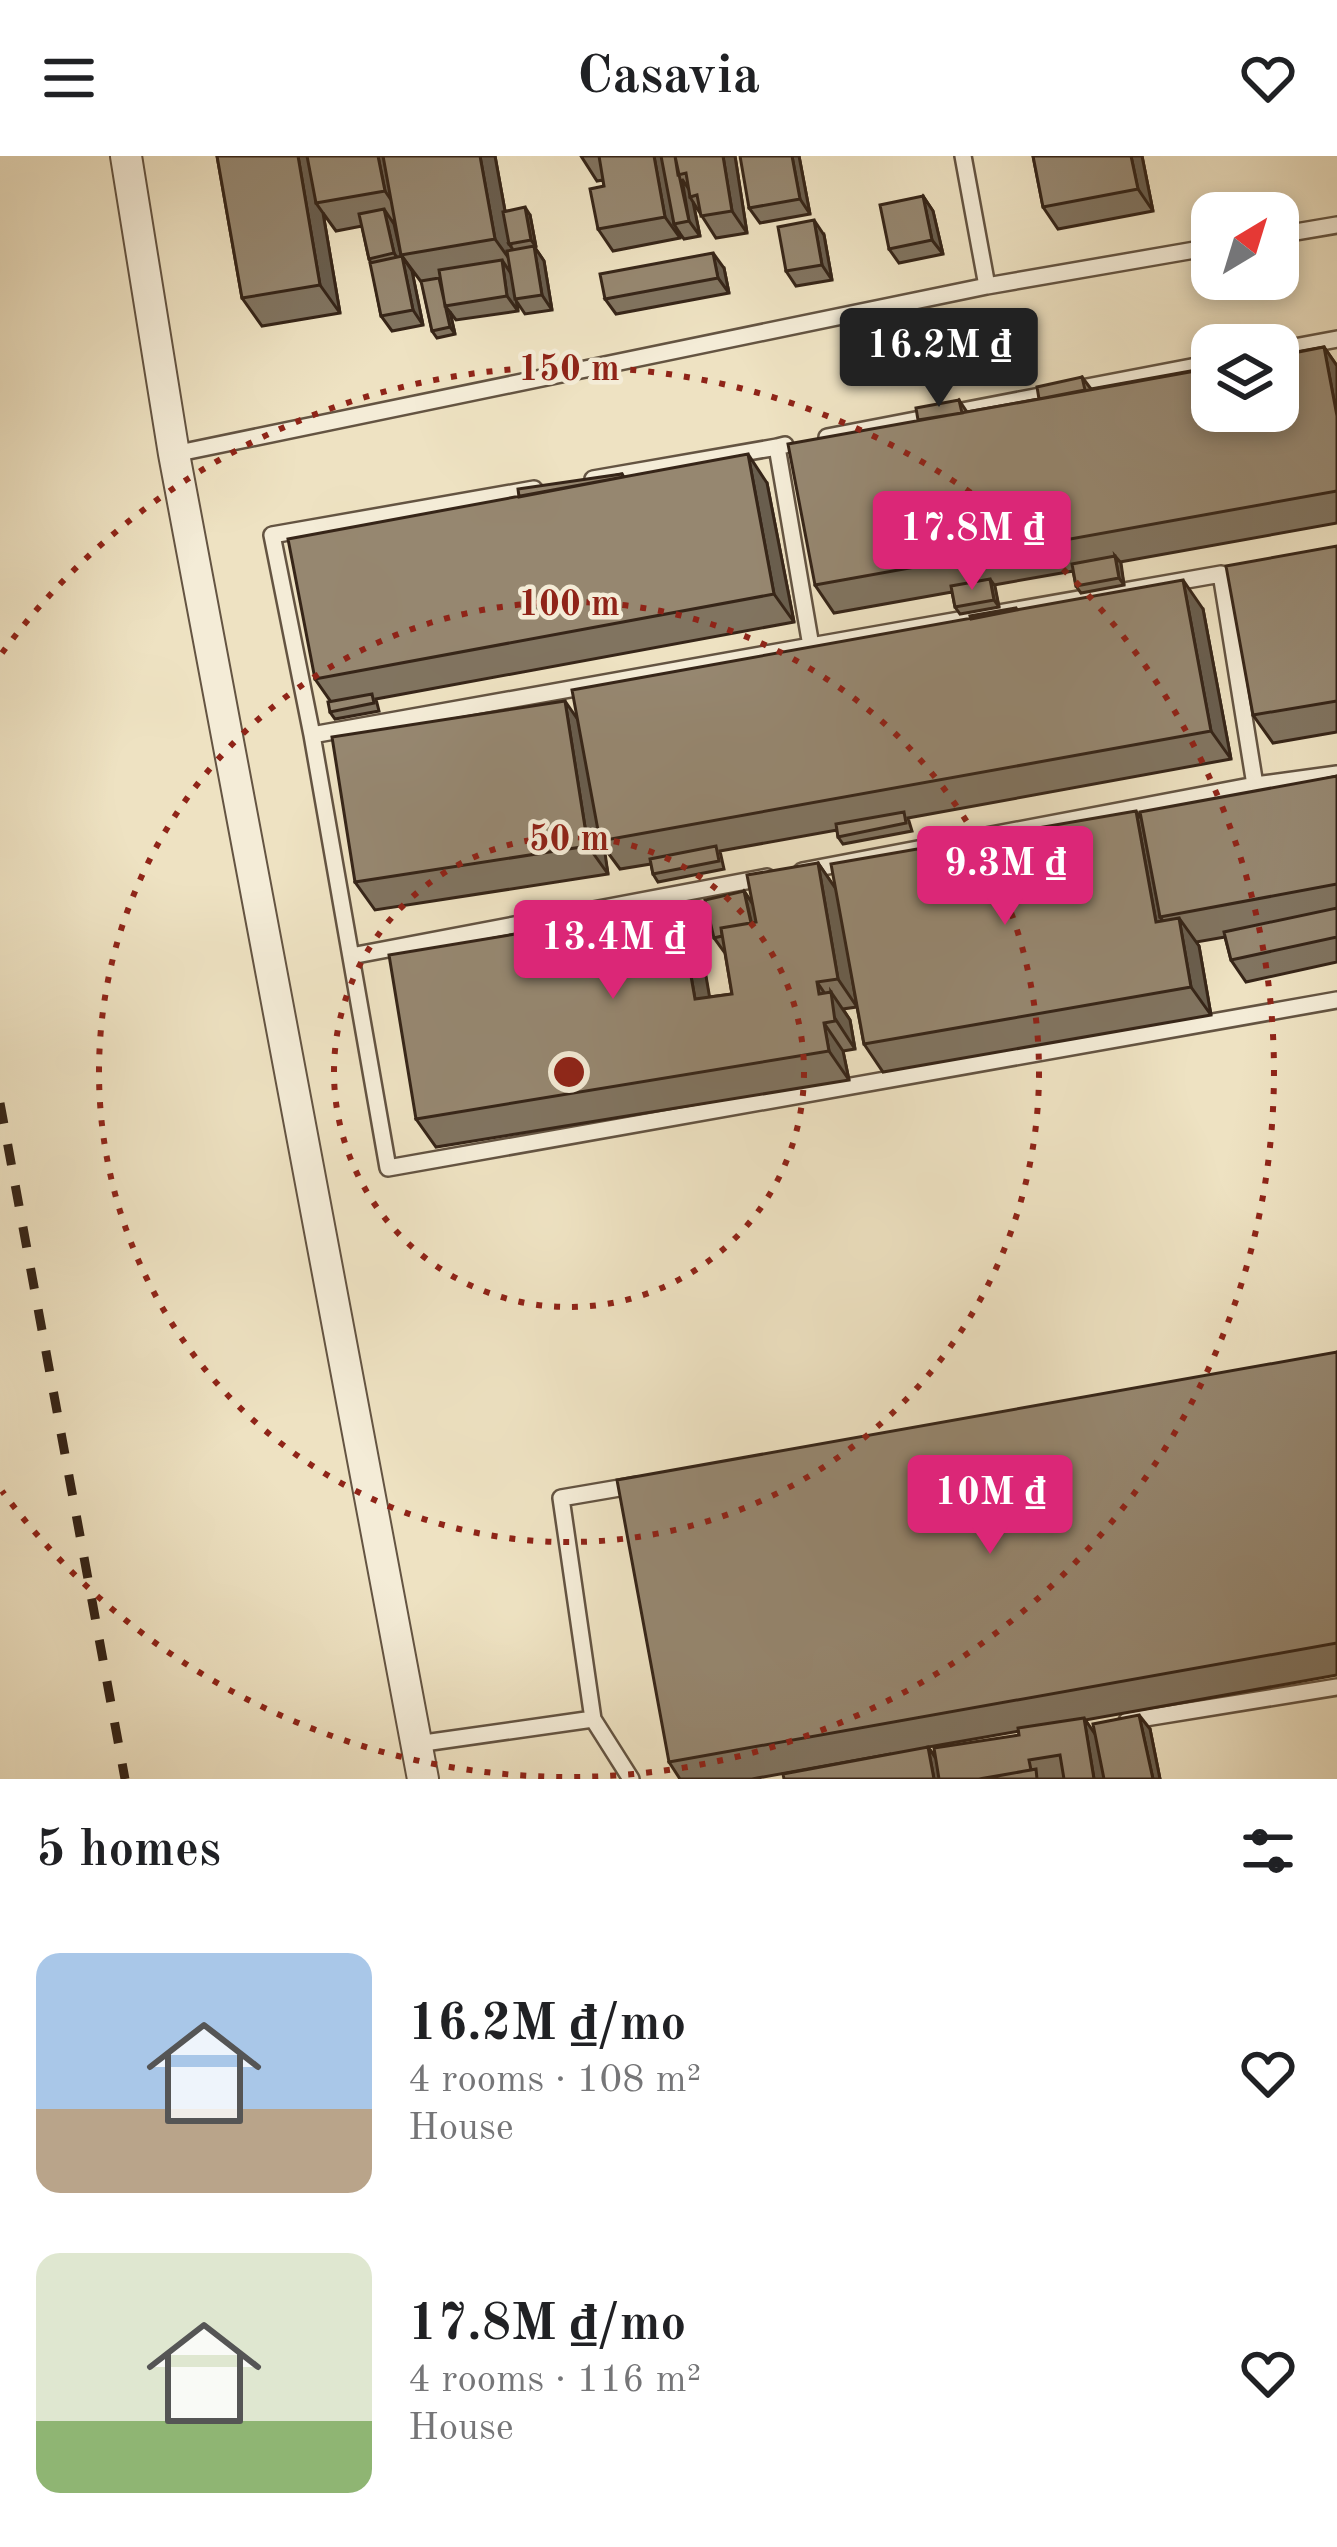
<!DOCTYPE html>
<html lang="en">
<head>
<meta charset="utf-8">
<style>
	:root { --surface:#fff; --page:#f6f6f6; --text:#202124; --muted:#757577; --accent:#db2777 }
	body { margin:0; font-family:"Old Standard TT",serif; background:var(--page); color:var(--text); height:100vh; display:flex; flex-direction:column; font-size:45px; white-space:nowrap }
	* { box-sizing:border-box; margin:0 }
	p { font-size:39px; color:var(--muted) }
	.icon { flex:none; width:66px; height:66px; fill:none; stroke:currentColor; stroke-width:2; stroke-linecap:round; stroke-linejoin:round }
	.map { position:relative; height:1623px; overflow:hidden }
	.side { display:flex; flex-direction:column; background:var(--surface); flex:1 }
	.side>* { flex:none }
	.needle { width:78px; rotate:38deg }
	.fabs { position:absolute; left:1191px; top:36px; display:grid; gap:24px }
	.fabs a { display:grid; place-items:center; width:108px; height:108px; border-radius:24px; background:var(--surface); box-shadow:0 6px 18px #0003; font-size:60px }
	.price { position:absolute; translate:-50% -102px; padding:0 27px; border-radius:12px; background:var(--accent); color:#fff; font-size:39px; line-height:78px; filter:drop-shadow(0 3px 6px #0008) }
	.price::after { content:''; position:absolute; left:50%; top:72px; width:36px; height:27px; margin-left:-18px; background:inherit; clip-path:polygon(0 0,100% 0,50% 100%) }
	.price.active { background:#222; color:#fff }
	ul { padding:0; list-style:none }
	li { display:flex; align-items:center; gap:36px; height:300px; padding:0 36px }
	li span { display:grid; place-items:center; flex:none; width:336px; height:240px; border-radius:24px; color:#555 }
	li>.icon { margin-inline-start:auto }
	span .icon { width:144px; height:144px; fill:#fffc; stroke-width:1 }
	li b { font-size:51px }
	h2 { display:flex; justify-content:space-between; align-items:center; height:144px; padding:0 36px; font-size:51px }
	header { display:flex; justify-content:space-between; align-items:center; height:156px; padding:0 36px; background:var(--surface); font-size:54px; font-weight:800 }
	.map>svg:first-child { display:block }
</style>
</head>
<body>
<header><svg class="icon" aria-label="menu" viewBox="0 0 24 24"><path d="M4 6h16M4 12h16M4 18h16"/></svg>Casavia<svg class="icon" aria-label="heart" viewBox="0 0 24 24"><path d="M12 20l-8-8c-3-5 5-10 8-4 3-6 11-1 8 4z"/></svg></header>
<div class="map">
<svg width="1337" height="1623" viewBox="0 0 1337 1623">
	<rect width="100%" height="100%" fill="#eee2c2"/>
	<filter id="stains"><feTurbulence type="fractalNoise" baseFrequency=".00167" numOctaves="4"/><feColorMatrix values="0 0 0 0 .2 0 0 0 0 .09 0 0 0 0 .02 0 0 0 .5 -.17"/></filter>
	<radialGradient id="worn" r=".72"><stop offset=".6" stop-color="#630" stop-opacity="0"/><stop offset="1" stop-color="#630" stop-opacity=".3"/></radialGradient>
	<g fill="none" stroke-linecap="round" stroke-linejoin="round">
		<g stroke="#645442" stroke-width="20">
			<path id="lane" d="M963,0L987,130
				M1278,79L1337,69
				M1278,194L1337,183
				M827,281L1212,207
				M174,298L987,130L1212,91
				M593,323L777,291
				M534,333L272,379L312,579L388,1012L1337,844
				M811,490L1221,418L1255,629
				M312,579L811,490L777,291L785,289
				M802,715L1255,629L1337,618
				M351,800L767,721
				M1127,1565L1337,1531
				M417,1588L593,1563
				M631,1623L593,1563L561,1342L637,1329"/>
		</g>
		<g stroke="#645442" stroke-width="34">
			<path id="street" d="M126,0L174,298L423,1623"/>
		</g>
		<use href="#lane" stroke="#f4ecd7" stroke-width="15"/>
		<use href="#street" stroke="#f4ecd7" stroke-width="30"/>
		<path stroke="#362518" stroke-width="9" stroke-dasharray="21 21" stroke-linecap="butt" d="M0,947L125,1623"/>
	</g>
	<path fill="#817460" stroke="#362518" stroke-width="3" fill-rule="evenodd" d="M217,0H495L505,55L530,59L536,91L535,92L544,105L552,154L525,158L517,146L518,155L456,164L450,156L455,178L437,182L432,175L422,127L401,99L395,65H392L401,100L412,115L423,169L392,175L381,160L371,107L369,103L362,70L336,75L323,57L340,157L262,170L242,142Z
		M581,0H735L747,77L716,82L693,46L700,80L684,83L679,76L680,82L613,95L598,73L604,30L603,24L597,25Z
		M799,0L810,58L760,67L749,52Z
		M1033,0H1142L1153,55L1058,73L1043,51Z
		M923,40L933,55L943,98L899,107L889,93Z
		M824,79L832,124L796,130L786,115Z
		M724,112L729,137L616,158L605,143Z
		M1324,191L1337,210V367L1120,406L1124,429L1081,437L1076,430L1073,415L994,429L999,451L960,458L955,451L952,436L834,457L815,429L959,244L967,256L1039,243L1082,221L1091,233Z
		M622,318L624,321L767,327L794,466L376,543L379,555L335,563L330,556L331,546L315,523L519,341Z
		M1337,390V576L1273,587L1253,559Z
		M1203,453L1231,603L908,662L912,675L843,688L838,681L837,674L720,695L724,713L658,726L653,718L651,708L620,713L603,690L608,718L375,754L355,726L577,563L1018,454Z
		M1337,620V806L1246,826L1231,804L1225,781L1196,786L1199,790L1211,859L883,916L864,888L857,851L843,853L850,864L855,893L843,895L849,924L436,991L416,963L699,780L709,841L732,838L725,797L714,782L744,735L752,747L818,707L835,732Z
		M1337,1196V1519L1085,1564L1094,1577L1150,1573L1160,1623H784L891,1598L752,1623H680L669,1606ZM1019,1575V1579L936,1602L928,1591Z"/>
	<path fill="#695e4e" stroke="#362518" stroke-width="3" d="M298,0H313L316,47L323,57L340,157L320,129Z
		M378,0H393L404,63L385,35Z
		M480,0H495L511,88H509L512,92L515,111L495,83Z
		M654,0H665L674,68L679,76L680,82L665,61Z
		M723,0H735L747,77L732,55Z
		M792,0H799L810,58L800,43Z
		M1131,0H1142L1153,55L1138,33Z
		M682,23L692,38L690,41L693,46L700,80L689,65Z
		M923,40L933,55L943,98L932,84Z
		M525,51L530,59L536,91L531,84Z
		M384,53L394,68L404,112L394,97Z
		M814,64L824,79L832,124L822,109Z
		M534,90L544,105L552,154L542,139Z
		M713,97L724,112L729,137L718,122Z
		M402,100L412,115L423,169L413,154Z
		M502,104L512,119L518,155L507,140Z
		M439,122L445,150L450,156L455,178L450,171Z
		M1324,191L1337,210V260Z
		M748,298L767,327L794,466L774,438Z
		M1115,400L1121,407L1124,429L1119,422Z
		M990,423L995,430L999,451L994,444Z
		M1183,424L1203,453L1231,603L1211,575Z
		M565,545L585,574L600,685L604,690L608,718L588,690Z
		M1136,655L1156,684L1160,761L1173,779L1156,766Z
		M818,707L838,736L857,851L838,823Z
		M744,735L754,750L763,788L753,773Z
		M679,751L699,780L715,872L695,843Z
		M1179,762L1199,790L1211,859L1191,831Z
		M817,826L832,848L831,836L850,864L855,893L819,838Z
		M824,867L843,895L849,924L829,895Z
		M1139,1559L1150,1573L1160,1623H1153Z
		M1084,1562L1099,1584L1105,1623H1094Z
		M928,1591L943,1613L945,1623H934Z"/>
	<path fill="#968770" stroke="#362518" stroke-width="3" d="M217,0H298L320,129L242,142Z
		M307,0H378L385,35L316,47Z
		M383,0H480L495,83L401,99Z
		M599,0H654L665,61L598,73L590,33L604,30Z
		M661,0H675L689,65L674,68Z
		M675,0H723L732,55L701,60L697,39L690,41L686,17L678,19Z
		M740,0H792L800,43L749,52Z
		M1033,0H1131L1138,33L1043,51Z
		M923,40L932,84L889,93L880,49Z
		M525,51L531,84L509,88L503,56Z
		M384,53L394,97L369,103L359,58Z
		M814,64L822,109L786,115L778,71Z
		M534,90L542,139L515,143L507,95Z
		M713,97L718,122L605,143L600,118Z
		M402,100L413,154L381,160L370,107Z
		M502,104L507,140L445,150L439,114Z
		M439,122L450,171L432,175L421,125Z
		M1324,191L1337,260V335L815,429L788,288L1212,212V255H1278V200Z
		M1082,221L1085,234L1039,243L1037,231Z
		M959,244L962,257L918,264L916,252Z
		M748,298L774,438L315,523L288,383Z
		M622,318L623,321L519,341L518,333Z
		M1337,390V545L1253,559L1226,410Z
		M1115,400L1119,422L1076,430L1072,408Z
		M990,423L994,444L955,451L951,430Z
		M1183,424L1211,575L600,685L572,534Z
		M1016,452L1017,454L971,463L970,460Z
		M372,538L374,547L330,556L328,546Z
		M565,545L588,690L355,726L332,581Z
		M1337,620V728L1160,761L1140,656Z
		M1136,655L1156,766L1179,762L1191,831L864,888L831,708Z
		M904,656L906,667L838,681L836,668Z
		M716,690L719,705L653,718L650,703Z
		M818,707L838,823L817,826L819,838L831,836L835,865L824,867L829,895L416,963L389,799L679,751L695,843L732,838L721,772L756,766L747,719Z
		M744,735L751,767L721,772L722,780L714,782L705,744Z
		M1337,752V781L1231,804L1224,776Z
		M1337,1196V1487L669,1606L617,1324Z
		M1139,1559L1153,1623H1104L1093,1568Z
		M1084,1562L1094,1623H1064L1060,1599L1029,1604L1031,1614L979,1623H939L934,1592L1019,1579L1018,1572Z
		M928,1591L934,1623H784L783,1618Z
		M1036,1613L1037,1623H981Z"/>
	<g fill="none" stroke="#8f2418" stroke-width="6" stroke-dasharray="6 12">
		<circle cx="569" cy="916" r="235"/>
		<circle cx="569" cy="916" r="470"/>
		<path d="M2 497A705 705 0 1 1 2 1335"/>
	</g>
	<circle cx="569" cy="916" r="18" fill="#8f2418" stroke="#f4ecd7" stroke-width="6"/>
	<g font-size="36" text-anchor="middle" font-weight="bold" fill="#8f2418" stroke="#f4ecd7" stroke-width="9" stroke-linejoin="round" paint-order="stroke">
		<text x="569" y="224">150 m</text>
		<text x="569" y="459">100 m</text>
		<text x="569" y="694">50 m</text>
	</g>
	<rect width="100%" height="100%" filter="url(#stains)"/>
	<rect width="100%" height="100%" fill="url(#worn)"/>
</svg>
<div class="fabs">
<a><svg class="needle" viewBox="-14 -14 28 28"><path d="M0-13l5 13h-10z" fill="#e53935"/><path d="M0 13l5-13h-10z" fill="#757577"/></svg></a>
<a><svg class="icon" aria-label="layers" viewBox="0 0 24 24"><path d="M12 4l9 5-9 5-9-5zM3 14l9 5 9-5"/></svg></a>
</div>
<b class="price active" style="left:939px;top:254px">16.2M ₫</b>
<b class="price" style="left:972px;top:437px">17.8M ₫</b>
<b class="price" style="left:1005px;top:772px">9.3M ₫</b>
<b class="price" style="left:613px;top:846px">13.4M ₫</b>
<b class="price" style="left:990px;top:1401px">10M ₫</b>
</div>
<section class="side">
<h2>5 homes<svg class="icon" aria-label="filters" viewBox="0 0 24 24"><path d="M4 7h16M4 17h16"/><circle cx="9" cy="7" r="2"/><circle cx="15" cy="17" r="2"/></svg></h2>
<ul>
<li><span style="background:linear-gradient(#a9c7e8 65%,#b9a48a 0)"><svg class="icon" aria-label="home" viewBox="0 0 24 24"><path d="M3 11l9-7 9 7M6 9v11h12V9"/></svg></span><div><b>16.2M ₫/mo</b><p>4 rooms · 108 m²</p><p>House</p></div><svg class="icon" aria-label="heart" viewBox="0 0 24 24"><path d="M12 20l-8-8c-3-5 5-10 8-4 3-6 11-1 8 4z"/></svg></li>
<li><span style="background:linear-gradient(#dfe7d0 70%,#8fb573 0)"><svg class="icon" aria-label="home" viewBox="0 0 24 24"><path d="M3 11l9-7 9 7M6 9v11h12V9"/></svg></span><div><b>17.8M ₫/mo</b><p>4 rooms · 116 m²</p><p>House</p></div><svg class="icon" aria-label="heart" viewBox="0 0 24 24"><path d="M12 20l-8-8c-3-5 5-10 8-4 3-6 11-1 8 4z"/></svg></li>
</ul>
</section>
</body>
</html>
